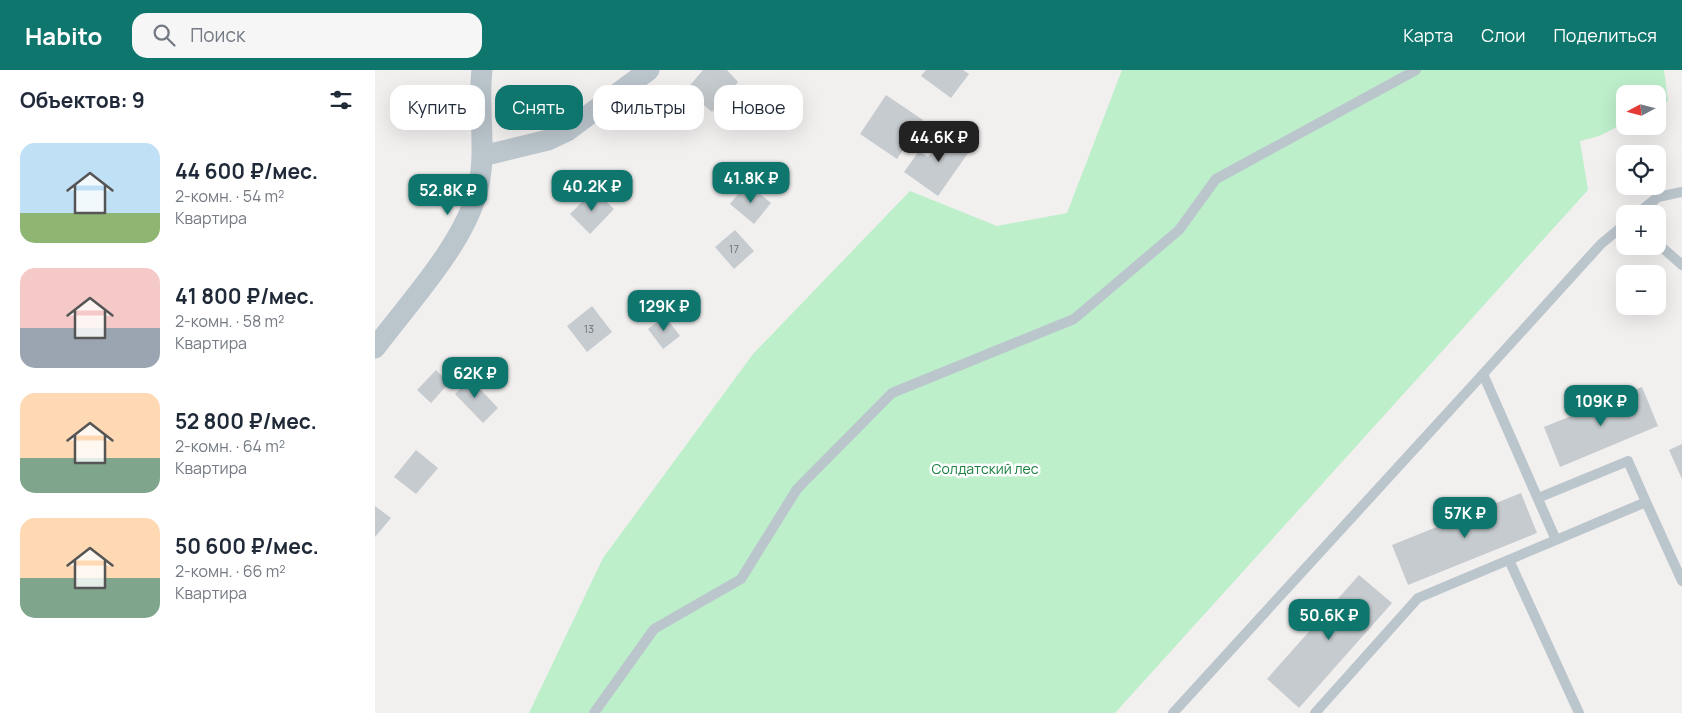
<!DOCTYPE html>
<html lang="ru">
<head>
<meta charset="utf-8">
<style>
	:root { --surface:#fff; --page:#f6f6f7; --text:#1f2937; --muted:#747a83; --accent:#0f766e }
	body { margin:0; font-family:Manrope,sans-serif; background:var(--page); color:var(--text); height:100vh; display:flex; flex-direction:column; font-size:19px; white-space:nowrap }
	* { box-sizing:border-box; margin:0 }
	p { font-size:16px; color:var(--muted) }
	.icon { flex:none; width:28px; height:28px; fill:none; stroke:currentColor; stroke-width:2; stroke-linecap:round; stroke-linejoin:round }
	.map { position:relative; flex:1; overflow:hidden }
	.details { display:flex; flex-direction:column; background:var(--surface); width:375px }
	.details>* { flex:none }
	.guide { position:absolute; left:15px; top:15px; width:475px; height:45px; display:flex; gap:10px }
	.needle { width:32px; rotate:263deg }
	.buttons { position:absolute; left:1241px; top:15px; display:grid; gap:10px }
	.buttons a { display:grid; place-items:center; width:50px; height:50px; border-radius:10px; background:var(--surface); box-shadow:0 5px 20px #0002; font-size:25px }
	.price { position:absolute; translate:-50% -42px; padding:0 11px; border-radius:10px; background:var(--accent); color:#fff; font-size:16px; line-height:32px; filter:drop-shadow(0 1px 2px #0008) }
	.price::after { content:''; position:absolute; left:50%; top:30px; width:15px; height:11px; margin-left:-8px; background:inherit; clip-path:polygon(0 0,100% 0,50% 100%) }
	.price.active { background:#222; color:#fff }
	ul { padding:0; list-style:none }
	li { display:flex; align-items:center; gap:15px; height:125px; padding:0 20px }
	li span { display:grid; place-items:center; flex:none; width:140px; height:100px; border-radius:15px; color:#555 }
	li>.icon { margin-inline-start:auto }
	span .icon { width:60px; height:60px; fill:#fffc; stroke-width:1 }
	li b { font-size:21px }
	h2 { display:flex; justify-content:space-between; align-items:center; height:60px; padding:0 20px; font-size:21px }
	.tag { padding:0 18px; border-radius:15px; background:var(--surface); box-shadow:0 5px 20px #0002; font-size:18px; line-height:45px }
	.tag.active { background:var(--accent); color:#fff }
	header { display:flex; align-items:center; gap:30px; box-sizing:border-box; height:70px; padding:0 25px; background:var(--accent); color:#fff }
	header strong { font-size:24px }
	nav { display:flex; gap:28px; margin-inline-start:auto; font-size:18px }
	.search { width:350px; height:45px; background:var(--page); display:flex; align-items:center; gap:12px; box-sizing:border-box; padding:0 18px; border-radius:15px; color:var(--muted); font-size:19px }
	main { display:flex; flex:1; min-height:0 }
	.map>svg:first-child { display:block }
</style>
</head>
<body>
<header>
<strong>Habito</strong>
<div class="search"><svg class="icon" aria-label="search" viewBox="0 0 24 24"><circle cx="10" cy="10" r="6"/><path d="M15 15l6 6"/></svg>Поиск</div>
<nav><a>Карта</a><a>Слои</a><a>Поделиться</a></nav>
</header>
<main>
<section class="details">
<h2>Объектов: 9<svg class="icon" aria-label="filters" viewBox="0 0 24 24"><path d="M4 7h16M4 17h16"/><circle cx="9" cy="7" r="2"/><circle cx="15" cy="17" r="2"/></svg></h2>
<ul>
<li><span style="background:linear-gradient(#bfe0f5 70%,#8fb573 0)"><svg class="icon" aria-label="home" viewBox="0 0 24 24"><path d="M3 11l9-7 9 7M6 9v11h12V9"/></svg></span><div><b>44 600 ₽/мес.</b><p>2-комн. · 54 m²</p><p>Квартира</p></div></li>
<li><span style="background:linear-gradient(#f6c9c9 60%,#9aa5b1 0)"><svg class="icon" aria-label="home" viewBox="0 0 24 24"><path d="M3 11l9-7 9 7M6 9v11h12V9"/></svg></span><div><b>41 800 ₽/мес.</b><p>2-комн. · 58 m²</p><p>Квартира</p></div></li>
<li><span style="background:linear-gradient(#ffd9b3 65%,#7fa58c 0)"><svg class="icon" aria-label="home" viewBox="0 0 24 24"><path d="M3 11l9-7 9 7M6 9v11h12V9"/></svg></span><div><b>52 800 ₽/мес.</b><p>2-комн. · 64 m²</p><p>Квартира</p></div></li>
<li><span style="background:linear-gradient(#ffd9b3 60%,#7fa58c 0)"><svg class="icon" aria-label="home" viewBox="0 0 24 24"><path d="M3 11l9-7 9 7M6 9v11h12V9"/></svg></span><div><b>50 600 ₽/мес.</b><p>2-комн. · 66 m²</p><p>Квартира</p></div></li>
</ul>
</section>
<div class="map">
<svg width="1307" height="643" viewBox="0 0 1307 643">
	<rect width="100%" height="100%" fill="#f2efef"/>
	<path fill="#bdefcb" d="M747,0H1289L1293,31L1283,36L1282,24H1250V53L1224,66L1205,71L1213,120L740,643H154L228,488L378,284L535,121L622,156L692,143Z"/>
	<path fill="#c6cbcf" d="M328,0H352L363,12L337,42L311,20Z
		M551,0H588L594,4L576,28L546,6Z
		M511,25L548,50L522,89L485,64Z
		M573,59L598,76L563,126L529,102L544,81L553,87Z
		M372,113L396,133L379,154L355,134Z
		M219,120L239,139L215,164L195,144Z
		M360,160L379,181L359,199L340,177Z
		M217,236L237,262L212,282L192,256Z
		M290,246L305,266L288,279L273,259Z
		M61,300L74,313L56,333L42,320Z
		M92,305L123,338L108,353L80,324L85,319L81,316Z
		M1267,317L1283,356L1185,397L1169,357Z
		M1307,374V409L1294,380Z
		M41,380L63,398L41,424L19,407Z
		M1146,423L1162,463L1033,515L1017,475Z
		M0,436L16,448L0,467Z
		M984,505L1017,533L924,638L892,609Z"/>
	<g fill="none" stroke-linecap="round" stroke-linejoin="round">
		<path stroke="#bbc5cc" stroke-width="10" d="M1262,144L1283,127L1307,122
			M1250,154L1226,174L1108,304L1181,470L1271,432L1307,511
			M1282,173L1307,195
			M1163,428L1253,391L1271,432
			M1134,490L1204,643
			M219,643L279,559L366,509L422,419L517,323L699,249L804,160L841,109L1041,0
			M798,643L1108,304
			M940,643L1043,528L1181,470"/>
		<path stroke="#bbc5cc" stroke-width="21" d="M107,86L173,70L192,61L274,0
			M0,278C33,234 88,175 102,122C113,83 102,40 107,0"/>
	</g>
	<g text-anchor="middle" stroke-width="5" stroke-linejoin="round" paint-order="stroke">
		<g font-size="11" fill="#67727a">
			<text x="359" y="183">17</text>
			<text x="214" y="263">13</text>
		</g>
		<g font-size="14" fill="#177f3f" stroke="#fff">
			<text x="610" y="404">Солдатский лес</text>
		</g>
	</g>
</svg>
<div class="buttons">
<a><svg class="needle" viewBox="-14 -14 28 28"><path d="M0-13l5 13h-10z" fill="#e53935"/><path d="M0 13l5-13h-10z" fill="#747a83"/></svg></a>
<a><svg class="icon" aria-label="locate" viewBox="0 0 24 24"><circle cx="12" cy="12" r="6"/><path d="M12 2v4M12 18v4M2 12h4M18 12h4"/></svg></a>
<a>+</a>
<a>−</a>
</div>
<b class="price active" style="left:564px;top:93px">44.6K ₽</b>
<b class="price" style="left:376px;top:134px">41.8K ₽</b>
<b class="price" style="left:217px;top:142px">40.2K ₽</b>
<b class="price" style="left:73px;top:146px">52.8K ₽</b>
<b class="price" style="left:289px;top:262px">129K ₽</b>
<b class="price" style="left:100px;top:329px">62K ₽</b>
<b class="price" style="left:1226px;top:357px">109K ₽</b>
<b class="price" style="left:1090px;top:469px">57K ₽</b>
<b class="price" style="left:954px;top:571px">50.6K ₽</b>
<div class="guide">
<a class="tag">Купить</a>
<a class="tag active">Снять</a>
<a class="tag">Фильтры</a>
<a class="tag">Новое</a>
</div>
</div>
</main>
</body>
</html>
